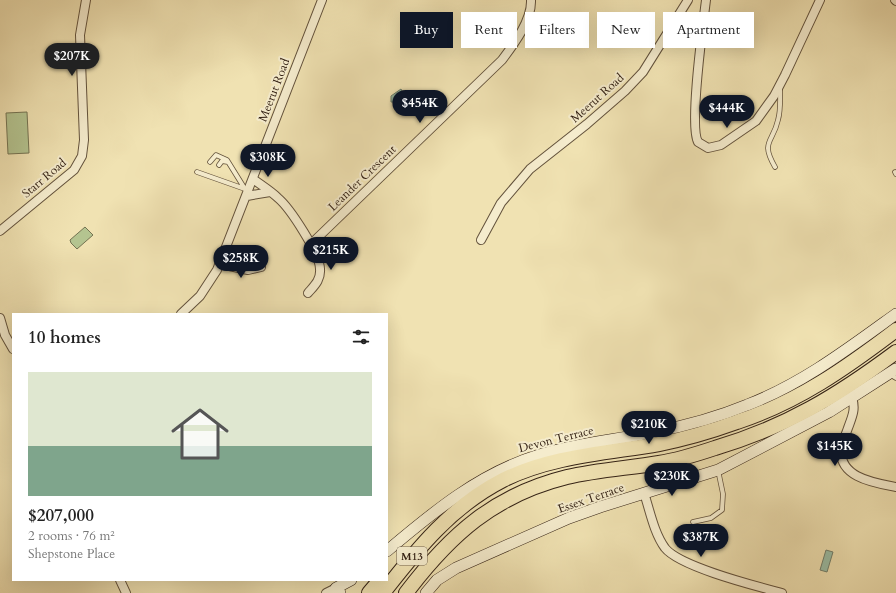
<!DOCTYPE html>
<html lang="en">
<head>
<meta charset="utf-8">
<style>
	:root { --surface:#fff; --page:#f6f6f6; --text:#222; --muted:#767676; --line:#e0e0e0; --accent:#111827 }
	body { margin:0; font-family:Cardo,serif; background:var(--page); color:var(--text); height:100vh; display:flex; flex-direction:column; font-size:15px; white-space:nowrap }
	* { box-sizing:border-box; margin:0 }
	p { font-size:13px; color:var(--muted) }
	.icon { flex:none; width:22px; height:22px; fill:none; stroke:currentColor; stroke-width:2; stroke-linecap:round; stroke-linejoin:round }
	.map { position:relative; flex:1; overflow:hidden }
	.drawer { position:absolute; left:12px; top:313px; width:376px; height:268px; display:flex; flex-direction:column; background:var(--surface); border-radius:0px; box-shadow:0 4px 16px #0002 }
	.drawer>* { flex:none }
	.hud { position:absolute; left:400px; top:12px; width:380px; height:36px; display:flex; gap:8px }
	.price { position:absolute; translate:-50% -34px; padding:0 9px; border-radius:14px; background:var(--accent); color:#fff; font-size:13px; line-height:26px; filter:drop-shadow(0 1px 2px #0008) }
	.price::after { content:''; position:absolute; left:50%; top:24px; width:12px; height:9px; margin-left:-6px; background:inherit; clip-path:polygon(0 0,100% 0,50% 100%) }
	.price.on { background:#222; color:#fff }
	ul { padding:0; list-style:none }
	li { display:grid; align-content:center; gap:8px; height:212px; padding:0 16px }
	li+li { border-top:1px solid var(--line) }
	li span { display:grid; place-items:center; height:124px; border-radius:0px; color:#555 }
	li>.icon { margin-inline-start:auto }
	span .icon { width:72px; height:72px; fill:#fffc; stroke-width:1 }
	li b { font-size:17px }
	h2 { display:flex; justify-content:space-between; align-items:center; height:48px; padding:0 16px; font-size:17px }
	.chip { padding:0 14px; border-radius:0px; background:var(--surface); box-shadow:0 4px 16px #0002; font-size:14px; line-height:36px }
	.chip.on { background:var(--accent); color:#fff }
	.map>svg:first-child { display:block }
</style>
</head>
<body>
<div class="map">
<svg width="896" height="593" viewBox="0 0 896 593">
	<rect width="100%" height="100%" fill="#f0e2b2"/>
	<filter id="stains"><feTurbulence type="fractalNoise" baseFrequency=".005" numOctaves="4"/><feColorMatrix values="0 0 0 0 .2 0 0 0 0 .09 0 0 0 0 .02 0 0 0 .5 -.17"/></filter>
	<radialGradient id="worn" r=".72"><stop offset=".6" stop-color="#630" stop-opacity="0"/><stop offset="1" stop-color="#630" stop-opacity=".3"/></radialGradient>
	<path fill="#b4c490" stroke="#747352" d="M27,112L29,153L8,154L6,113Z
		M85,227L93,235L77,249L71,243L70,240Z"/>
	<path fill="#9bbfa7" stroke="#72806d" d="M401,89L403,93L394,102H391V96Z
		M826,550L833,552L827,572L820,570Z"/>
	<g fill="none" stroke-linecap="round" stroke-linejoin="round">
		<g stroke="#63523c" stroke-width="5.5">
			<path id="lane" d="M210,162L216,155L227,160L245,189
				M219,165L222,161L228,162
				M775,167C760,141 773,143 778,120C781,110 780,98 780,88
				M197,172L245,189
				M895,172L896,174
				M889,374L896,378
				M693,522L711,518L722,510L723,494L718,470"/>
		</g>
		<g stroke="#63523c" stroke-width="10">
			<path id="street" d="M706,0C703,25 689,126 698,142L708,148L721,145L756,121L774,96L785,75L820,0
				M895,0L896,1
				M253,179C261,185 271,191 278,198C290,208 320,254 320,269C321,280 314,286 308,293
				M247,196L270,192
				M0,231L74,170L82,156L84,140L80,35L86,0
				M481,240L501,203L530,169L587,124L625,91L643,72L688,0
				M311,244L502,60C514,44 532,20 531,0
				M220,264L248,270L261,267
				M181,314L200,296L217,270L322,0
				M0,318L5,335L13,349
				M852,398C856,409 852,417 848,428C846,434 843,440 842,445C835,477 874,483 896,487
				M644,493C650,511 654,533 665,548C680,567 756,586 782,593
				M120,580L126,593
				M326,593L336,588"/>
		</g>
		<g stroke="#342215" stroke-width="12">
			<path id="secondary" d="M387,551C433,512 480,473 539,455C576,443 616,440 654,432C685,426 718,417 747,405C802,384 849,348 896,314
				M340,593L336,588L351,580
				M426,593L437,580L456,568L569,518L600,507L718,470L829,412L896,369"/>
		</g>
		<g stroke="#342215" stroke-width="16">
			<path id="highway" d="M369,593L380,580
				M383,593C417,549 452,506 503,480C551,456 607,453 659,444C685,439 712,431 737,422C798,402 846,368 896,330
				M406,593C450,535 494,495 567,477C597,470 629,468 659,463C678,460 697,454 715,448C786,427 837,396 896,352"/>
		</g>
		<use href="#lane" stroke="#f5eccd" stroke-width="4"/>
		<use href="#street" stroke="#f5eccd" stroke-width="8"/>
		<use href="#secondary" stroke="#f5eccd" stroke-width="11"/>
		<use href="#highway" stroke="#f0e2b2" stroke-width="14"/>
	</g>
	<g text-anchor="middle" stroke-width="4" stroke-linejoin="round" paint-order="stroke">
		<rect fill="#f5eccd" stroke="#6e5f4c" stroke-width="1" x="397" y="547" width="30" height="18" rx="3"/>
		<g font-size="11" font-weight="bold" fill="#342215">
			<text x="412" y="560">M13</text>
		</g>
		<g font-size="12" fill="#342215" stroke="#f5eccd">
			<text transform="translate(274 90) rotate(-69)" y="4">Meerut Road</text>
			<text transform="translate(597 98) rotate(-42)" y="4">Meerut Road</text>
			<text transform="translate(44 178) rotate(-40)" y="4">Starr Road</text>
			<text transform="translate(362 178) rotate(-44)" y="4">Leander Crescent</text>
			<text transform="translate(556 439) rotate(-14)" y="4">Devon Terrace</text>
			<text transform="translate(591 498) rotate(-19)" y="4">Essex Terrace</text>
		</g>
	</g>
	<rect width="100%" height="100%" filter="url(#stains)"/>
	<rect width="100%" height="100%" fill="url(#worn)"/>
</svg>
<b class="price on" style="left:72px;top:77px">$207K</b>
<b class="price" style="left:420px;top:124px">$454K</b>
<b class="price" style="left:727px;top:129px">$444K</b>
<b class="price" style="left:268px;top:178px">$308K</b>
<b class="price" style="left:331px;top:271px">$215K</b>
<b class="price" style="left:241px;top:279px">$258K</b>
<b class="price" style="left:649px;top:445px">$210K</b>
<b class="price" style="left:835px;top:467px">$145K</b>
<b class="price" style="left:672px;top:497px">$230K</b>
<b class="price" style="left:701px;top:558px">$387K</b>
<div class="hud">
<a class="chip on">Buy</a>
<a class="chip">Rent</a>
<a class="chip">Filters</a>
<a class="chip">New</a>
<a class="chip">Apartment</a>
</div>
<section class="drawer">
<h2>10 homes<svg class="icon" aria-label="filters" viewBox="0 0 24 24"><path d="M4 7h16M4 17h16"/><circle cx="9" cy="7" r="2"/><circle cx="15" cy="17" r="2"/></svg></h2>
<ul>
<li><span style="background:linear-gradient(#dfe7d0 60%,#7fa58c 0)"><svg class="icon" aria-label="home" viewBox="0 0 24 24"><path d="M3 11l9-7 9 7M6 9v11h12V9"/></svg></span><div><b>$207,000</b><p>2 rooms · 76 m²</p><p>Shepstone Place</p></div></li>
</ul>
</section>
</div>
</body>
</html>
